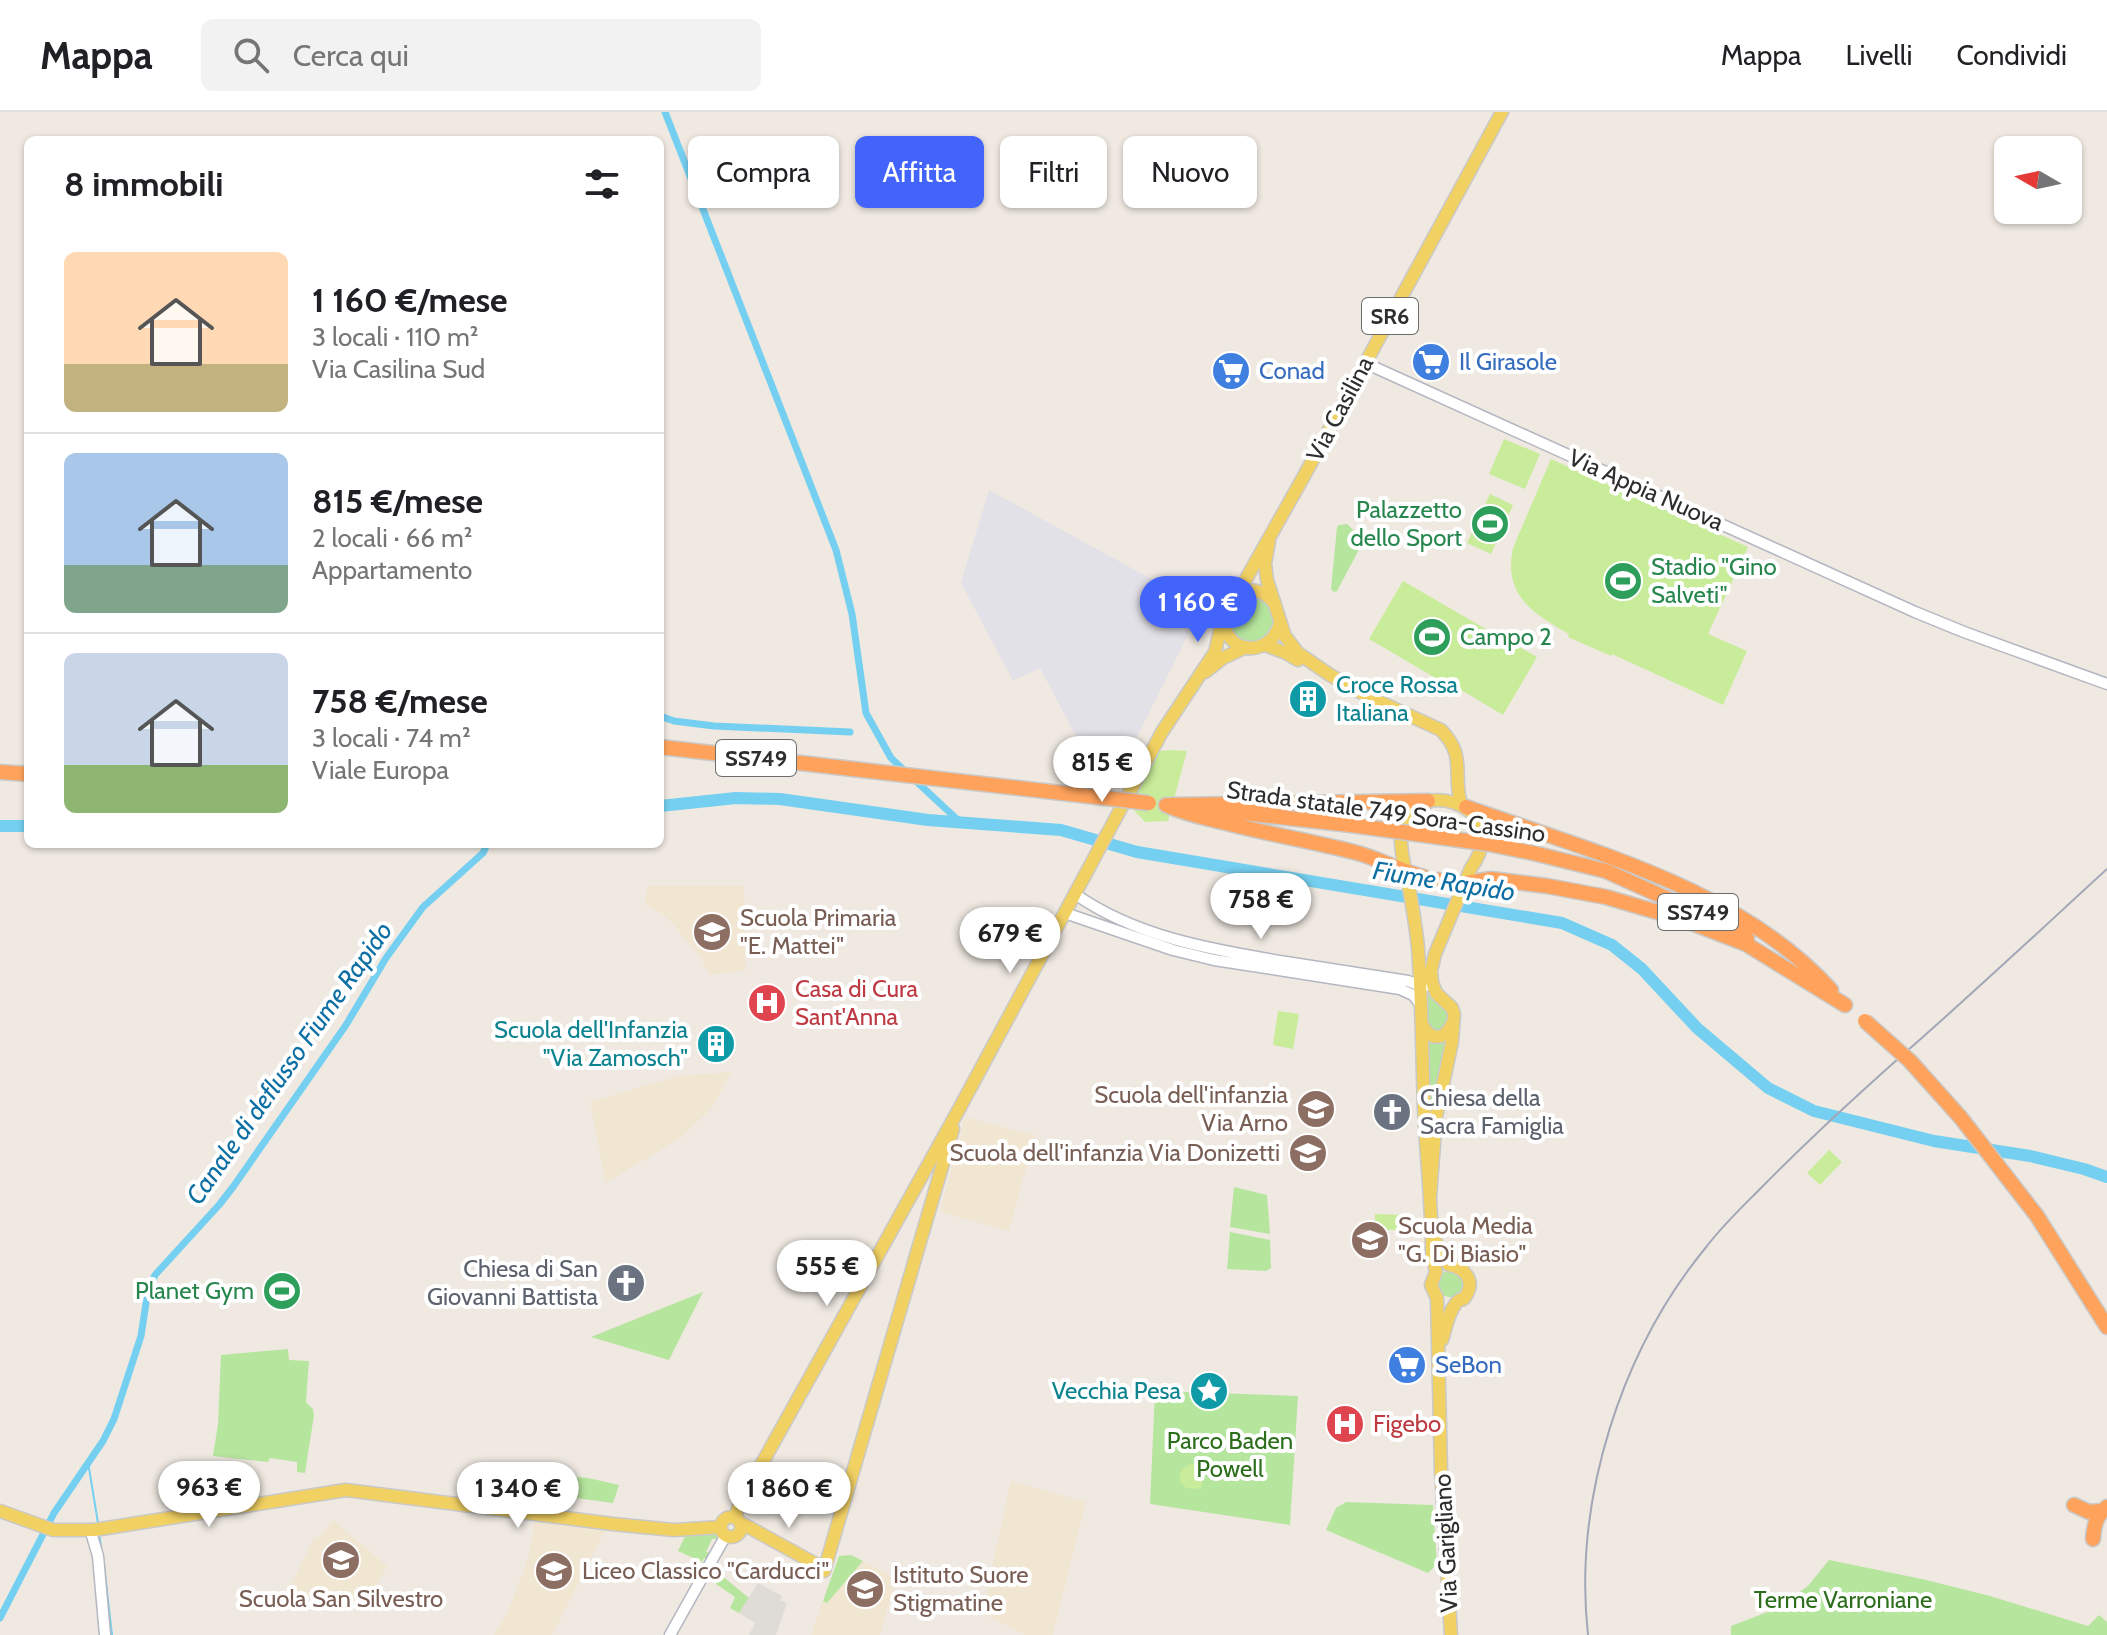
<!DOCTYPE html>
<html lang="it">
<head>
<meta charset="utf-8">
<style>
	:root { --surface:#fff; --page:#f2f2f2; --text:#202124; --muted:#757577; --line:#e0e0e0; --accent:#4264fb }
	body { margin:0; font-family:Cabin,sans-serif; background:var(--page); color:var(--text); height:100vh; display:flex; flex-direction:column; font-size:30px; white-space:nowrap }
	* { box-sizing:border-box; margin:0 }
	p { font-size:26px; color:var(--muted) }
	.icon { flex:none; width:44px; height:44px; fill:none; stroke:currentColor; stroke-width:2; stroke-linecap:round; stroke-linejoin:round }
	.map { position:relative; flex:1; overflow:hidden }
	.side { position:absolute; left:24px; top:24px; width:640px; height:712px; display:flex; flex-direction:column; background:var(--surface); border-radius:12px; box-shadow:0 2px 6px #0004 }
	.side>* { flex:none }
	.top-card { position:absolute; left:688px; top:24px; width:760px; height:72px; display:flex; gap:16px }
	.needle { width:52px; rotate:279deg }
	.fabs { position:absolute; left:1994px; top:24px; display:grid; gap:16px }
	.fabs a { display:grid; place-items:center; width:88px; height:88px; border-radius:12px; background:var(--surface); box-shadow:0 2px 6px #0004; font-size:40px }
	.price { position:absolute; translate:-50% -68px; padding:0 18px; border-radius:28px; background:#fff; color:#222; font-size:26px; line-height:52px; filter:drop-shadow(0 2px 4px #0008) }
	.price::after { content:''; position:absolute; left:50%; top:48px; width:24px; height:18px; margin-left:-12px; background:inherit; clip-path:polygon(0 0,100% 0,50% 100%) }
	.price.selected { background:var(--accent); color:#fff }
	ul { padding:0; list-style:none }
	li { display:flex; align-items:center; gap:24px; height:200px; padding:0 40px }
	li+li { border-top:2px solid var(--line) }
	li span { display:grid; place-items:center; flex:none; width:224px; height:160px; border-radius:12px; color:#555 }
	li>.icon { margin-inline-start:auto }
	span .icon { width:96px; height:96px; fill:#fffc; stroke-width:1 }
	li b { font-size:34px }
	h2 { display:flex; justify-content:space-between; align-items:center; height:96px; padding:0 40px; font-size:34px }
	.chip { padding:0 28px; border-radius:12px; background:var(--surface); box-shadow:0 2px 6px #0004; font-size:28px; line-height:72px }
	.chip.selected { background:var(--accent); color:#fff }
	header { display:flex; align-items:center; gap:48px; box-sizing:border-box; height:112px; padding:0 40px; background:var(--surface); border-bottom:2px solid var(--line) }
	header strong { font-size:38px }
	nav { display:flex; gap:44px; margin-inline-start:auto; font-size:28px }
	.search { width:560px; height:72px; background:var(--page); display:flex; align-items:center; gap:20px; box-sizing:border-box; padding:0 28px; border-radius:12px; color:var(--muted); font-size:30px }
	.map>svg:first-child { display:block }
</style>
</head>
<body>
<header>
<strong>Mappa</strong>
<div class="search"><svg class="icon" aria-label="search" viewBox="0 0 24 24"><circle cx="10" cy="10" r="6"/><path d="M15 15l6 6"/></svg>Cerca qui</div>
<nav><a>Mappa</a><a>Livelli</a><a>Condividi</a></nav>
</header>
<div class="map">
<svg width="2107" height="1523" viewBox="0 0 2107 1523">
	<rect width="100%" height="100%" fill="#efe9e1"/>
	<path fill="#e3e1e8" d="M989,378L1208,498L1199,515L1193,513L1137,625L1076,624L1040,556L1013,569L961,471Z"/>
	<path fill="#f0e6d1" d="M648,774H744L746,858L710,863L699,844L673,812L661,801L645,792Z
		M732,960L711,997L679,1027L606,1071L590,990L678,964Z
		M965,1005L1035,1023L1009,1119L940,1100Z
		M1011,1369L1086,1390L1053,1523H1025L982,1501Z
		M535,1407L606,1416L552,1523H494L507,1501L518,1474L529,1444Z
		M333,1408L387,1454L362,1498L289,1478L312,1430L316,1425L319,1426Z
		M863,1449L896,1466L880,1523H811L823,1489L827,1490Z"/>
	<path fill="#b6e59e" d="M1347,412L1364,428L1337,479L1334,480L1331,477L1337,415L1339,413Z
		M1252,484L1268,489L1277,504L1269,527L1245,532L1232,521C1228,501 1229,489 1252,484Z
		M1426,881C1440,890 1447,892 1450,910L1437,922L1427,912Z
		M1426,926L1442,930L1449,927L1434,992L1432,993L1429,991Z
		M1234,1075L1267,1083L1270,1122L1230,1115Z
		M1230,1120L1270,1128L1271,1156L1266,1159L1227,1157Z
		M1437 1172a13 13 0 1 1 26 0a13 13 0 1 1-26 0Z
		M703,1180L669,1248L591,1225Z
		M288,1237L289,1248L309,1249L306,1290L313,1297L314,1303L305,1361L297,1360V1350L270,1346L268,1350L213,1344L218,1312L221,1243Z
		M1155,1279L1298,1284L1290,1413L1150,1392Z
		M541,1362L588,1366L619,1373L613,1391L539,1381Z
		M1346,1390L1433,1393L1437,1452L1428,1461L1326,1418L1336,1396Z
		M686,1422H718L719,1427H712L706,1440L713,1441L709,1449L704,1446L702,1450L678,1439Z
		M851,1443L863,1449L827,1491L823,1489L839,1444Z
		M1829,1448L1922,1467L1990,1484L2088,1514L2099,1503L2107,1510V1523H1731V1514L1778,1496L1808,1474Z
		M721,1463L749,1486L739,1501L730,1496L735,1485L716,1472Z"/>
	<path fill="#c9ec9a" d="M1504,327L1540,342L1525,377L1489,362Z
		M1551,347L1748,435L1708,522L1747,539L1723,593L1612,542L1611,544L1568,525L1569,522C1533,501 1503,484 1513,436Z
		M1490,382L1513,393L1491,442L1467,431Z
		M1403,469L1496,523L1497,522L1537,545L1503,603L1463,579L1461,581L1369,527Z
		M1173,638L1187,639L1168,709L1145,710L1130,694L1160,639Z
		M1278,899L1299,902L1293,937L1273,933Z
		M1829,1038L1842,1050L1820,1073L1807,1061Z
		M1375,1102L1407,1103L1406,1118H1375Z
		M1191,1352L1205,1356L1201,1377L1186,1376L1180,1369C1179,1361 1182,1355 1191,1352Z"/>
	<path fill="#dfdcd8" d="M758,1471L782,1484L780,1488L787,1491L776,1523H749L755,1511L739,1501Z"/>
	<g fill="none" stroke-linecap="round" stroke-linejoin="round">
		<path stroke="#75cff0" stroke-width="2" d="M88,1350L98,1411
			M99,1421L102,1442
			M104,1453L112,1523"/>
		<path stroke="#75cff0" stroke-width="7" d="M665,0L836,438L852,502L866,601L891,646L960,710
			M660,604L674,609L714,614L850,620
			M0,1506L54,1401L103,1329L114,1307L141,1224L148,1178L155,1163L219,1093L233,1075L346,913L386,846L423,795L483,741L487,732"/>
		<path stroke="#75cff0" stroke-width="12" d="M660,694L736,686L780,687L928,708L1061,718L1137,740L1562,811L1612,833L1642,857L1697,916L1768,976L1814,999L1934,1029L2030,1044L2084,1057L2107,1065
			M0,714H28"/>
		<g stroke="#b4b7c1" stroke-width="13">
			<path id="minor" d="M1365,251L1915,500L1964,520L2107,572
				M1075,782C1136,825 1213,838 1286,850C1327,856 1367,863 1408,869L1424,875
				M1065,801L1173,838L1214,848L1400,877L1413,883L1421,893
				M90,1417L98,1444L105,1523
				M670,1523L726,1423"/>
		</g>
		<g stroke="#c9c9c9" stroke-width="15">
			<path id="major" d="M1269,429L1265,452L1267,468L1285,524L1298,541L1330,563L1371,586L1441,618C1467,645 1452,661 1461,692
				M1237,483L1304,364L1502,0
				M1275,492C1268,483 1259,477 1248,479C1206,486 1223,548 1261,534C1272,530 1277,522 1280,511
				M1265,533L1286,541L1298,548
				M1205,560L1223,546L1246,535
				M1422,912C1430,929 1444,929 1452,912
				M1430,1085L1436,1005L1452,930L1454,902L1452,896L1436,881L1432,870L1431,859L1435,842L1471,756C1518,690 1401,657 1401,728C1401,743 1405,755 1408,770C1412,792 1416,814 1418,836C1422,889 1422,942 1424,995C1426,1044 1432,1092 1432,1141L1436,1160L1431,1173L1437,1186L1441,1359L1451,1523
				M1436,1130L1440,1143L1449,1153C1463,1155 1475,1167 1467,1182C1460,1193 1465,1182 1457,1190C1448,1200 1446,1216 1442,1228
				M0,1399L53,1418H94L346,1378L613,1412L674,1418L721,1415
				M735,1405L740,1391L958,999L1162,620L1215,540L1223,506
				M721 1415a10 10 0 1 1 20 0a10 10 0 1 1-20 0Z
				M741,1413L743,1412L823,1456L824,1459
				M824,1459L953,1017"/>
		</g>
		<g stroke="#c9c9c9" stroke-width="17">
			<path id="highway" d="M660,635L853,657
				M0,660L28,662
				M1166,693C1185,702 1205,706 1226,711C1268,722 1311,729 1354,740C1378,746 1400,759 1424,765
				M1170,693L1428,689
				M1466,695C1590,739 1740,777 1831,878
				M1216,698L1351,713
				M1533,741L1606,759L1732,816L1747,826
				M1439,768L1459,772L1491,767L1547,774L1606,785L1681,807L1746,832L1845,893
				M2037,1104L2107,1215
				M2074,1393L2089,1400L2101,1399
				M2093,1427C2094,1414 2096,1403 2107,1395"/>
		</g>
		<use href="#minor" stroke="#fff" stroke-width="10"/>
		<use href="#major" stroke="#f2d163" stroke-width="12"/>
		<use href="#highway" stroke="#ffa35c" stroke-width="14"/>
		<path stroke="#a3a6b8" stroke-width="2" d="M1588,1523C1573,1388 1621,1238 1707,1134C1723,1113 1742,1095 1761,1076C1813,1023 1868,973 1924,924C1986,869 2046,813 2107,757"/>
		<g stroke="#c9c9c9" stroke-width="17" stroke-linecap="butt">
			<path id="highway-bridge" d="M853,657L1149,691
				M1351,713L1489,732L1533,741
				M1865,909L1910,949L1961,1006L2037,1104"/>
		</g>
		<use href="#highway-bridge" stroke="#ffa35c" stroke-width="14"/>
	</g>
	<defs>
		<g id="supermarket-disc" transform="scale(2)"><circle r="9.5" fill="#3f7fe0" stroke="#fff"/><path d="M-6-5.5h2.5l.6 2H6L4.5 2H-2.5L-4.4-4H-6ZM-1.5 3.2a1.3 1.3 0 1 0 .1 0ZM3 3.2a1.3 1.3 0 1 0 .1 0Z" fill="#fff"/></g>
		<g id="stadium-disc" transform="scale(2)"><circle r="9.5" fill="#2e9e5b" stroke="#fff"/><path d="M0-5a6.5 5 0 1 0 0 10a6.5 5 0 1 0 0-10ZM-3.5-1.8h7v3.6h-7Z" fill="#fff"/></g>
		<g id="building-disc" transform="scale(2)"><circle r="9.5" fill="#0f9aa8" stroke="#fff"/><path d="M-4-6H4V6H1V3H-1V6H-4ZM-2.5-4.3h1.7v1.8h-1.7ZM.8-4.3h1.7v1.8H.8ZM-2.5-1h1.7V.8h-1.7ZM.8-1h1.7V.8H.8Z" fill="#fff"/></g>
		<g id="school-disc" transform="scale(2)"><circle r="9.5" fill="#8d6e63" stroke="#fff"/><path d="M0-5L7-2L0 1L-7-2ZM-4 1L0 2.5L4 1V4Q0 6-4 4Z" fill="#fff"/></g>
		<g id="hospital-disc" transform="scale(2)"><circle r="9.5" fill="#e0444e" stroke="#fff"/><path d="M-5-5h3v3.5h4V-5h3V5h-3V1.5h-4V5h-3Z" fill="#fff"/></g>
		<g id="church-disc" transform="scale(2)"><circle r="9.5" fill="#6b7280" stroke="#fff"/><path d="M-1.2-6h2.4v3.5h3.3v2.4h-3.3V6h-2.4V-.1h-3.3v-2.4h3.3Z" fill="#fff"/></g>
		<g id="sight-disc" transform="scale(2)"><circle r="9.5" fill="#0f9aa8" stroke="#fff"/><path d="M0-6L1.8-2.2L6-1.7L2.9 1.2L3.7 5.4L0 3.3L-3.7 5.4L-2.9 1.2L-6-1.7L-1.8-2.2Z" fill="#fff"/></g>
	</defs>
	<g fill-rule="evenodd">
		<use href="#supermarket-disc" x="1431" y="250"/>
		<use href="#supermarket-disc" x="1231" y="259"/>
		<use href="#stadium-disc" x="1490" y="412"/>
		<use href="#stadium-disc" x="1623" y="469"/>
		<use href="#stadium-disc" x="1432" y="525"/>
		<use href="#building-disc" x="1308" y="587"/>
		<use href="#school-disc" x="712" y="820"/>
		<use href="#hospital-disc" x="767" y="891"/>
		<use href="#building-disc" x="716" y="932"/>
		<use href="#school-disc" x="1316" y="997"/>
		<use href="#church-disc" x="1392" y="1000"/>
		<use href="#school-disc" x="1308" y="1041"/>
		<use href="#school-disc" x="1370" y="1128"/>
		<use href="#church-disc" x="626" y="1171"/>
		<use href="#stadium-disc" x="282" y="1179"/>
		<use href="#supermarket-disc" x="1407" y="1253"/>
		<use href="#sight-disc" x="1209" y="1279"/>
		<use href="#hospital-disc" x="1345" y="1312"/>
		<use href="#school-disc" x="341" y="1448"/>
		<use href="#school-disc" x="554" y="1459"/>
		<use href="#school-disc" x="865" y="1477"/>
	</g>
	<g text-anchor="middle" stroke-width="8" stroke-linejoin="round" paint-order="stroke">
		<g fill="#fff" stroke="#6d6d6d" stroke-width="2">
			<rect x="1362" y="186" width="56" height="36" rx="6"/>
			<rect x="716" y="628" width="80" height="36" rx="6"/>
			<rect x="1658" y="782" width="80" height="36" rx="6"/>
		</g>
		<g font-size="22" font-weight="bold" fill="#2e2e2e">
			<text x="1390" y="212">SR6</text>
			<text x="756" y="654">SS749</text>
			<text x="1698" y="808">SS749</text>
		</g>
		<g font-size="24" fill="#366cbe" stroke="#fff" text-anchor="start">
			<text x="1459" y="258">Il Girasole</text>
			<text x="1259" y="267">Conad</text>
			<text x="1435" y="1261">SeBon</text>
		</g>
		<g font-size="24" fill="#2e2e2e" stroke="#fff">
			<text transform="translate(1340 297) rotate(-62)" y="8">Via Casilina</text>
			<text transform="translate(1646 378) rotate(24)" y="8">Via Appia Nuova</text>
			<text transform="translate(1386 700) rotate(8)" y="8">Strada statale 749 Sora-Cassino</text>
			<text transform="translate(1446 1431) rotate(-93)" y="8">Via Garigliano</text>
		</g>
		<g font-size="24" fill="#27864d" stroke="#fff" text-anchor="end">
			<text x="1462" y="406">Palazzetto<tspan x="1462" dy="28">dello Sport</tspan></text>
			<text x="1651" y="463" text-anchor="start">Stadio "Gino<tspan x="1651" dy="28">Salveti"</tspan></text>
			<text x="1460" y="533" text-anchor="start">Campo 2</text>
			<text x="254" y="1187">Planet Gym</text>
		</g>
		<g font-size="24" fill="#0d838f" stroke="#fff" text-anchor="end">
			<text x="1336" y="581" text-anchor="start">Croce Rossa<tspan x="1336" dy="28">Italiana</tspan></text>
			<text x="688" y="926">Scuola dell'Infanzia<tspan x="688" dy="28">"Via Zamosch"</tspan></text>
			<text x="1181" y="1287">Vecchia Pesa</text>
		</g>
		<g font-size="24" fill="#785e54" stroke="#fff" text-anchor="start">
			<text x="740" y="814">Scuola Primaria<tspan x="740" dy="28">"E. Mattei"</tspan></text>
			<text x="1288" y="991" text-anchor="end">Scuola dell'infanzia<tspan x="1288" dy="28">Via Arno</tspan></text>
			<text x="1280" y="1049" text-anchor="end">Scuola dell'infanzia Via Donizetti</text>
			<text x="1398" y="1122">Scuola Media<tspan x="1398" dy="28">"G. Di Biasio"</tspan></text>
			<text x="582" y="1467">Liceo Classico "Carducci"</text>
			<text x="893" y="1471">Istituto Suore<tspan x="893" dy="28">Stigmatine</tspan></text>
			<text x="341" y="1495" text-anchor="middle">Scuola San Silvestro</text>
		</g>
		<g font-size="24" fill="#be3a42" stroke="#fff" text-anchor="start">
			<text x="795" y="885">Casa di Cura<tspan x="795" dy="28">Sant'Anna</tspan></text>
			<text x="1373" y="1320">Figebo</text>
		</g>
		<g font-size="24" fill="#5b616d" stroke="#fff" text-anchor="start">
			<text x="1420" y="994">Chiesa della<tspan x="1420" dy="28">Sacra Famiglia</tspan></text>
			<text x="598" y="1165" text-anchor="end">Chiesa di San<tspan x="598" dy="28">Giovanni Battista</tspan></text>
		</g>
		<g font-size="24" fill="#2c6e1b" stroke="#fff">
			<text x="1230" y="1337">Parco Baden<tspan x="1230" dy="28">Powell</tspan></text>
			<text x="1843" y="1496">Terme Varroniane</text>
		</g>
		<g font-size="26" font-style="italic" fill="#0d6fa3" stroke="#fff">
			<text transform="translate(1444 769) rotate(9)" y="9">Fiume Rapido</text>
			<text transform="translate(289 951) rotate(-55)" y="9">Canale di deflusso Fiume Rapido</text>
		</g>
	</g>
</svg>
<div class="fabs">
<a><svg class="needle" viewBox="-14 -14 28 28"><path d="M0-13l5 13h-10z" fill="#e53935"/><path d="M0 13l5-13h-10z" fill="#757577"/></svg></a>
</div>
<b class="price selected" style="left:1198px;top:532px">1 160 €</b>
<b class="price" style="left:1102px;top:692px">815 €</b>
<b class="price" style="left:1261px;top:829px">758 €</b>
<b class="price" style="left:1010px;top:863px">679 €</b>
<b class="price" style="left:827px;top:1196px">555 €</b>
<b class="price" style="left:209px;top:1417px">963 €</b>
<b class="price" style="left:518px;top:1418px">1 340 €</b>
<b class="price" style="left:789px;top:1418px">1 860 €</b>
<div class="top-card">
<a class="chip">Compra</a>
<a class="chip selected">Affitta</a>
<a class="chip">Filtri</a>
<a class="chip">Nuovo</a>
</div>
<section class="side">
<h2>8 immobili<svg class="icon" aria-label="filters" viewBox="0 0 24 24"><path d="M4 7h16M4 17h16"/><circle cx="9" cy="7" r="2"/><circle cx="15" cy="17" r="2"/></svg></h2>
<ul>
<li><span style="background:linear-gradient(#ffd9b3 70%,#c2b280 0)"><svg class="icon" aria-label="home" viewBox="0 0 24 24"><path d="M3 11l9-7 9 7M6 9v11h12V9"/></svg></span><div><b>1 160 €/mese</b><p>3 locali · 110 m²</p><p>Via Casilina Sud</p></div></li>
<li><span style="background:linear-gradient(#a9c7e8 70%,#7fa58c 0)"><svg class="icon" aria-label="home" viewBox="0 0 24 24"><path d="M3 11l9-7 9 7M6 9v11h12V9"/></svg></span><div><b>815 €/mese</b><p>2 locali · 66 m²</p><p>Appartamento</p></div></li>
<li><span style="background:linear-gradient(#c9d6e8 70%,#8fb573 0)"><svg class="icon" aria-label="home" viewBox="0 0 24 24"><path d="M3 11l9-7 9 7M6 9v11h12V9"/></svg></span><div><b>758 €/mese</b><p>3 locali · 74 m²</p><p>Viale Europa</p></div></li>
</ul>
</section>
</div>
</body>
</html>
